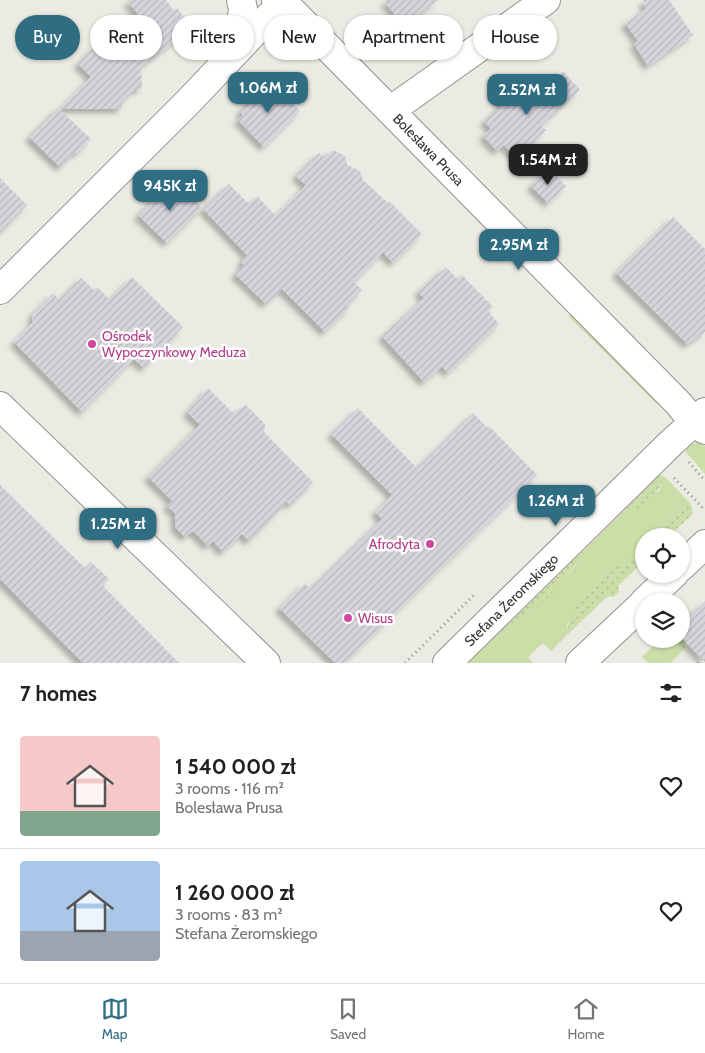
<!DOCTYPE html>
<html lang="en">
<head>
<meta charset="utf-8">
<style>
	:root { --surface:#fff; --page:#f6f6f6; --text:#202124; --muted:#757577; --line:#e0e0e0; --accent:#2f6d83 }
	body { margin:0; font-family:Cabin,sans-serif; background:var(--page); color:var(--text); height:100vh; display:flex; flex-direction:column; font-size:19px; white-space:nowrap }
	* { box-sizing:border-box; margin:0 }
	p { font-size:16px; color:var(--muted) }
	.icon { flex:none; width:28px; height:28px; fill:none; stroke:currentColor; stroke-width:2; stroke-linecap:round; stroke-linejoin:round }
	.map { position:relative; height:663px; overflow:hidden }
	.sheet { display:flex; flex-direction:column; background:var(--surface); flex:1 }
	.sheet>* { flex:none }
	.top-card { position:absolute; left:15px; top:15px; width:675px; height:45px; display:flex; gap:10px }
	.fabs { position:absolute; left:635px; top:528px; display:grid; gap:10px }
	.fabs a { display:grid; place-items:center; width:55px; height:55px; border-radius:50%; background:var(--surface); box-shadow:0 1px 4px #0004; font-size:25px }
	.price { position:absolute; translate:-50% -42px; padding:0 11px; border-radius:10px; background:var(--accent); color:#fff; font-size:16px; line-height:32px; filter:drop-shadow(0 1px 2px #0008) }
	.price::after { content:''; position:absolute; left:50%; top:30px; width:15px; height:11px; margin-left:-8px; background:inherit; clip-path:polygon(0 0,100% 0,50% 100%) }
	.price.active { background:#222; color:#fff }
	ul { padding:0; list-style:none }
	li { display:flex; align-items:center; gap:15px; height:125px; padding:0 20px }
	li+li { border-top:1px solid var(--line) }
	li span { display:grid; place-items:center; flex:none; width:140px; height:100px; border-radius:5px; color:#555 }
	li>.icon { margin-inline-start:auto }
	span .icon { width:60px; height:60px; fill:#fffc; stroke-width:1 }
	li b { font-size:21px }
	h2 { display:flex; justify-content:space-between; align-items:center; height:60px; padding:0 20px; font-size:21px }
	.chip { padding:0 18px; border-radius:22px; background:var(--surface); box-shadow:0 1px 4px #0004; font-size:18px; line-height:45px }
	.chip.active { background:var(--accent); color:#fff }
	.dock { display:flex; justify-content:space-around; align-items:center; height:70px; border-top:1px solid var(--line); background:var(--surface); font-size:14px; color:var(--muted) }
	.dock a { display:grid; justify-items:center; gap:2px }
	.dock .active { color:var(--accent) }
	.map>svg:first-child { display:block }
</style>
</head>
<body>
<div class="map">
<svg width="705" height="663" viewBox="0 0 705 663">
	<defs>
		<pattern id="park-dots" width="8" height="8" patternUnits="userSpaceOnUse" patternTransform="scale(1.25)"><rect width="8" height="8" fill="#cbdea8"/><path d="M2 2h.1M6 6h.1" fill="none" stroke="#afbf91" stroke-width="1.8" stroke-linecap="round"/></pattern>
		<pattern id="building-hatch" width="6" height="6" patternUnits="userSpaceOnUse" patternTransform="scale(1.25)"><rect width="6" height="6" fill="#d7d4db"/><path d="M-1 1l2-2M0 6l6-6M5 7l2-2" fill="none" stroke="#b9b6bc"/></pattern>
		<filter id="shadow"><feDropShadow dx="-4.5" dy="4.5" stdDeviation="2.5" flood-color="#0004"/></filter>
	</defs>
	<rect width="100%" height="100%" fill="#ecebe3"/>
	<path fill="#cbdea8" d="M571,312L660,401L657,404L569,317Z
		M696,443L705,446V474L686,452L687,446Z
		M665,477L691,504L674,512L656,536H644V551L639,556L602,576L567,625V635L551,651L543,643L528,657L533,663H468L504,628L531,612L571,572L587,547L624,511H628L659,491Z
		M681,633L688,640L684,645L686,646L688,644L671,663H648L642,657L660,639H681Z"/>
	<path fill="url(#park-dots)" d="M660,475L665,477C657,495 645,510 624,511Z
		M691,504L692,507V515L669,536H656L674,512Z
		M587,547C572,571 554,595 531,612C522,618 513,623 504,628Z
		M644,551V561L618,586L619,592L613,597L608,596L567,635C567,614 586,588 603,576C615,566 631,562 644,551Z"/>
	<path fill="url(#building-hatch)" filter="url(#shadow)" d="M127,0H166L174,11L177,8L192,28L141,67L142,89L134,90L122,102V109H60L91,77L78,64L96,45L110,58L114,54L120,59L150,30Z
		M384,0H439L402,25Z
		M643,0H669L693,35L648,66L634,44L638,41L625,23L646,9Z
		M563,71L580,90L541,125L546,130L516,158L504,145L497,151L483,136L491,129L484,121L501,106L502,98L508,92L518,93L528,103Z
		M273,84L300,111L264,147L238,120L243,115L240,111L264,87L268,90Z
		M58,108L91,139L78,153H74L60,167L29,137Z
		M333,150L345,156L347,165L360,171L363,180L388,203L390,202L422,234L393,263L383,252L354,282L362,290L347,305L350,307L325,332L282,289L266,304L235,274L244,265L241,262L247,255L203,209L229,184L249,204L257,196L276,216L306,185L296,176L319,153L324,157Z
		M548,168L566,186L548,203L531,186Z
		M0,178L27,205L0,233Z
		M173,180L202,208L167,243L138,215Z
		M673,217L705,249V332L687,344L616,273Z
		M446,267L457,279L462,275L493,307L488,311L499,324L448,373L442,366L424,382L382,336L424,298L418,292Z
		M132,277L183,327L144,368L134,359L82,412L14,342L33,322L32,315L53,293L59,300L81,278L94,290L97,287L110,300Z
		M208,388L233,413L246,405L265,424L264,432L313,482L290,505L287,502L249,541L242,534L223,552L213,541L208,546L193,531L185,537L175,527V513L167,506L172,501L148,477L200,425L187,412Z
		M358,408L417,468L473,413L488,428L489,426L537,475L344,663H335L279,608L305,583L310,589L382,519L375,512L392,495L331,434Z
		M0,485L85,568L91,562L109,579L103,586L179,663H83L0,579Z
		M705,601V662L681,637V624Z"/>
	<g fill="none" stroke-linecap="round" stroke-linejoin="round">
		<g stroke="#93928b" stroke-width="30">
			<g id="minor">
				<path id="s1" d="M276,0L293,12L678,403L694,422L705,430"/>
				<path d="M237,49L243,9L241,0"/>
				<path d="M391,110L546,0"/>
				<path d="M0,290L189,101L281,4"/>
				<path d="M0,406L266,663"/>
				<path d="M681,567L705,544"/>
				<path d="M645,601L674,574"/>
				<path id="s2" d="M447,663L671,443L705,412"/>
				<path d="M580,663L644,603"/>
			</g>
		</g>
		<path stroke="#908f8a" stroke-width="3" stroke-dasharray="1 4" stroke-linecap="butt" d="M689,462L705,481
			M674,478L705,510
			M405,663L474,595
			M698,663L702,659"/>
		<use href="#minor" stroke="#fff" stroke-width="28"/>
	</g>
	<g fill="#d1479c" stroke="#fff" stroke-width="2">
		<circle cx="92" cy="344" r="5"/>
		<circle cx="430" cy="544" r="5"/>
		<circle cx="348" cy="618" r="5"/>
	</g>
	<g text-anchor="middle" stroke-width="5" stroke-linejoin="round" paint-order="stroke">
		<g font-size="14" fill="#33322f" stroke="#fff">
			<text dy="5" stroke="none"><textPath href="#s1" startOffset="214">Bolesława Prusa</textPath></text>
			<text dy="5" stroke="none"><textPath href="#s2" startOffset="90">Stefana Żeromskiego</textPath></text>
		</g>
		<g font-size="14" fill="#b23c85" stroke="#fff" text-anchor="start">
			<text x="102" y="341">Ośrodek<tspan x="102" dy="16">Wypoczynkowy Meduza</tspan></text>
			<text x="420" y="549" text-anchor="end">Afrodyta</text>
			<text x="358" y="623">Wisus</text>
		</g>
	</g>
</svg>
<div class="fabs">
<a><svg class="icon" aria-label="locate" viewBox="0 0 24 24"><circle cx="12" cy="12" r="6"/><path d="M12 2v4M12 18v4M2 12h4M18 12h4"/></svg></a>
<a><svg class="icon" aria-label="layers" viewBox="0 0 24 24"><path d="M12 4l9 5-9 5-9-5zM3 14l9 5 9-5"/></svg></a>
</div>
<b class="price" style="left:268px;top:114px">1.06M zł</b>
<b class="price" style="left:527px;top:116px">2.52M zł</b>
<b class="price active" style="left:548px;top:186px">1.54M zł</b>
<b class="price" style="left:170px;top:212px">945K zł</b>
<b class="price" style="left:519px;top:271px">2.95M zł</b>
<b class="price" style="left:556px;top:527px">1.26M zł</b>
<b class="price" style="left:118px;top:550px">1.25M zł</b>
<div class="top-card">
<a class="chip active">Buy</a>
<a class="chip">Rent</a>
<a class="chip">Filters</a>
<a class="chip">New</a>
<a class="chip">Apartment</a>
<a class="chip">House</a>
</div>
</div>
<section class="sheet">
<h2>7 homes<svg class="icon" aria-label="filters" viewBox="0 0 24 24"><path d="M4 7h16M4 17h16"/><circle cx="9" cy="7" r="2"/><circle cx="15" cy="17" r="2"/></svg></h2>
<ul>
<li><span style="background:linear-gradient(#f6c9c9 75%,#7fa58c 0)"><svg class="icon" aria-label="home" viewBox="0 0 24 24"><path d="M3 11l9-7 9 7M6 9v11h12V9"/></svg></span><div><b>1 540 000 zł</b><p>3 rooms · 116 m²</p><p>Bolesława Prusa</p></div><svg class="icon" aria-label="heart" viewBox="0 0 24 24"><path d="M12 20l-8-8c-3-5 5-10 8-4 3-6 11-1 8 4z"/></svg></li>
<li><span style="background:linear-gradient(#a9c7e8 70%,#9aa5b1 0)"><svg class="icon" aria-label="home" viewBox="0 0 24 24"><path d="M3 11l9-7 9 7M6 9v11h12V9"/></svg></span><div><b>1 260 000 zł</b><p>3 rooms · 83 m²</p><p>Stefana Żeromskiego</p></div><svg class="icon" aria-label="heart" viewBox="0 0 24 24"><path d="M12 20l-8-8c-3-5 5-10 8-4 3-6 11-1 8 4z"/></svg></li>
</ul>
</section>
<nav class="dock">
<a class="active"><svg class="icon" aria-label="map" viewBox="0 0 24 24"><path d="M3 6l6-2 6 2 6-2v14l-6 2-6-2-6 2zM9 4v14M15 6v14"/></svg>Map</a>
<a><svg class="icon" aria-label="saved" viewBox="0 0 24 24"><path d="M7 4h10v16l-5-4-5 4z"/></svg>Saved</a>
<a><svg class="icon" aria-label="home" viewBox="0 0 24 24"><path d="M3 11l9-7 9 7M6 9v11h12V9"/></svg>Home</a>
</nav>
</body>
</html>
